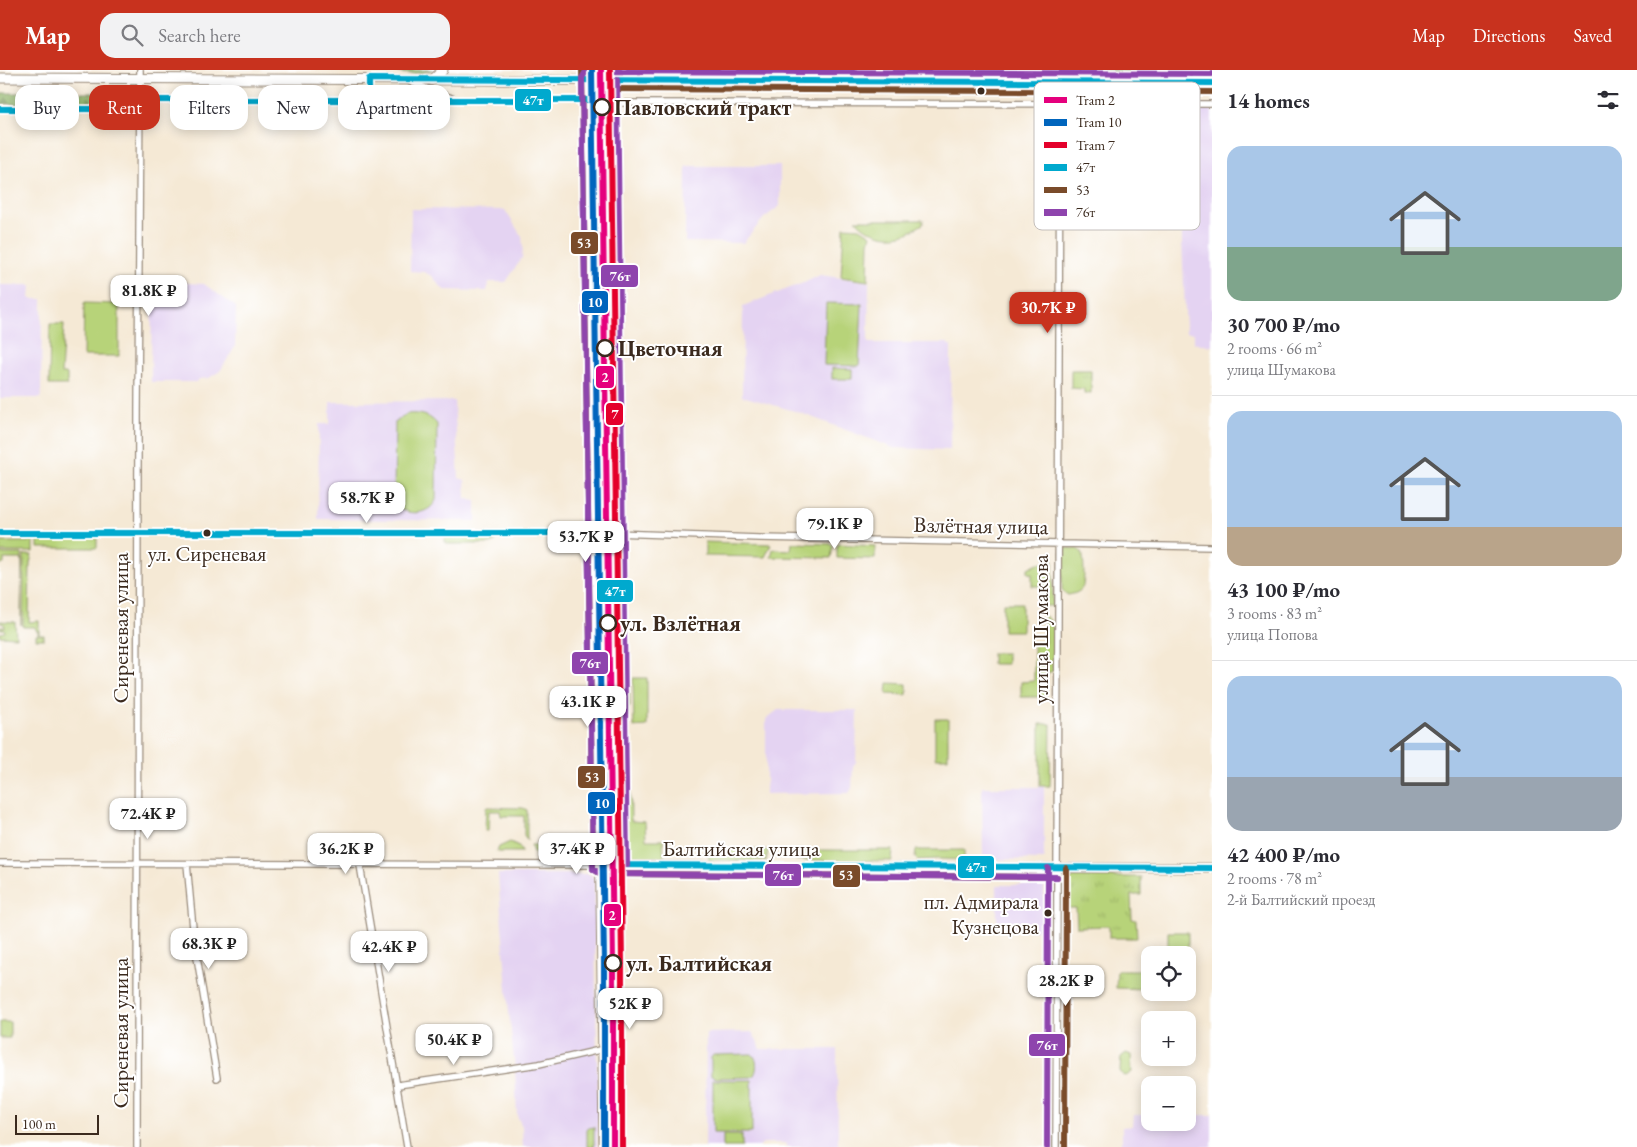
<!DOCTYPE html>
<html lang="en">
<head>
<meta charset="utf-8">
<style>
	:root { --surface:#fff; --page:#f2f2f3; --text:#2b2b33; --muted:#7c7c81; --line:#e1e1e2; --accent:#c8321e }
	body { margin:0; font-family:"EB Garamond",serif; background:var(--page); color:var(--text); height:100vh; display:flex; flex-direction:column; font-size:19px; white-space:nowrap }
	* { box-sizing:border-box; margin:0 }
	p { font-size:16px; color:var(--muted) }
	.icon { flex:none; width:28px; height:28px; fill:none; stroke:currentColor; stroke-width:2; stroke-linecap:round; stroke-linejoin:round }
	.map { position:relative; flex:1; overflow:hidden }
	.drawer { display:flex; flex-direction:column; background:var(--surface); width:425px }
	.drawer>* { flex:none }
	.guide { position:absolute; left:15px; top:15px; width:475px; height:45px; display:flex; gap:10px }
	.fabs { position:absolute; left:1141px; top:876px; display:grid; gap:10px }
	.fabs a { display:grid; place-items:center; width:55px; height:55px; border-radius:10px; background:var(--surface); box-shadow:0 2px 12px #0003; font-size:25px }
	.scale { position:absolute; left:15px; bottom:12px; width:84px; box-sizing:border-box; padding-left:5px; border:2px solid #3b2a1e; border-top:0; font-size:14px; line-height:18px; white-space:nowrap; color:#3b2a1e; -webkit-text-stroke:4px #fff; paint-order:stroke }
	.price { position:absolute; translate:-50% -42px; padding:0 11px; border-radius:10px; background:#fff; color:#222; font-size:16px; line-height:32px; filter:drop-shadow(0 1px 2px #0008) }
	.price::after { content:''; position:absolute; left:50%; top:30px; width:15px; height:11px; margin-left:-8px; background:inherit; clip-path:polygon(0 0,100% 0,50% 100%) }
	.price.current { background:var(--accent); color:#fff }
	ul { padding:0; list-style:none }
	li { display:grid; align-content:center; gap:10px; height:265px; padding:0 15px }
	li+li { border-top:1px solid var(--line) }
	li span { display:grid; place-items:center; height:155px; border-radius:15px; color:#555 }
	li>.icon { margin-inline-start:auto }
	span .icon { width:90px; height:90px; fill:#fffc; stroke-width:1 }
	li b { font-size:21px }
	h2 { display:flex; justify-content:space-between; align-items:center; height:60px; padding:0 15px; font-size:21px }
	.chip { padding:0 18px; border-radius:15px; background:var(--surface); box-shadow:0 2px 12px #0003; font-size:18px; line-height:45px }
	.chip.current { background:var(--accent); color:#fff }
	header { display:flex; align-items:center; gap:30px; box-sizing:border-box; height:70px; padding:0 25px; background:var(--accent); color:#fff }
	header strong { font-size:24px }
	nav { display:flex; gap:28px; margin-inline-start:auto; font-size:18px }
	.search { width:350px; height:45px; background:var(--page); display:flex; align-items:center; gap:12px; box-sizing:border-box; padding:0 18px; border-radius:15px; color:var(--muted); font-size:19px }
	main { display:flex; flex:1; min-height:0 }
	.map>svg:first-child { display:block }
</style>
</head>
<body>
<header>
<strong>Map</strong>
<div class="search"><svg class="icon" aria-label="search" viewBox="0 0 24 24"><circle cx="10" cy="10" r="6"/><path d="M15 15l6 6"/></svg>Search here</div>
<nav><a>Map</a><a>Directions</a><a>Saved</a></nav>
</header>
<main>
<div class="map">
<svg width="1212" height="1077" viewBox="0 0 1212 1077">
	<defs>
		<pattern id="forest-firs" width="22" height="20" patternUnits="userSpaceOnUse" patternTransform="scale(1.25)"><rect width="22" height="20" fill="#91b569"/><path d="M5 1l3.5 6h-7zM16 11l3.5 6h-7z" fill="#789356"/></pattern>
		<pattern id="park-tufts" width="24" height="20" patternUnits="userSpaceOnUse" patternTransform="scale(1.25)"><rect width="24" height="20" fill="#b7d379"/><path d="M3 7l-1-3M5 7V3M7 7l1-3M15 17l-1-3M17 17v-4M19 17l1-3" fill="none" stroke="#9eb568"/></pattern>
	</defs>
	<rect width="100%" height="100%" fill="#fff"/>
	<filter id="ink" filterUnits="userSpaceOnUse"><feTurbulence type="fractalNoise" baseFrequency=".02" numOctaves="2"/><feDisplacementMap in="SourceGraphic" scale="10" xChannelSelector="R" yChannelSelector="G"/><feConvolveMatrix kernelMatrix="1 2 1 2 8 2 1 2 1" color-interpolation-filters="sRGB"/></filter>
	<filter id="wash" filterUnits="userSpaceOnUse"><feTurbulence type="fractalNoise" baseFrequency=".0096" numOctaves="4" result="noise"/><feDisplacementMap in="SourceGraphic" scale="20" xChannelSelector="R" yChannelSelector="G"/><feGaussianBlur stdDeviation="1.12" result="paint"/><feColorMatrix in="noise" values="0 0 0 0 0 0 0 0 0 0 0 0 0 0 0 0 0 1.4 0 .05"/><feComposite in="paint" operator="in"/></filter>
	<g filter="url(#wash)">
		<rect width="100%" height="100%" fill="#f5e9d5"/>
		<path fill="#e4d3f2" d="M1070,34L1212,35V276L1194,273V263H1186L1182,172V114L1155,113L1154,151H1070Z
			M686,96H780V136L764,148L743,173L685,172Z
			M411,139L505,140L522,167L523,176L522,188L506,212H489L487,221L444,220L432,206L424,202L410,201Z
			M820,205L869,212L868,273H948V275H951L950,380L894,378L798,342L742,326L743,236L806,212Z
			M152,211L204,214L236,237L235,277L220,301L209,308L199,309L197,312H151Z
			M0,215H31L30,229H42L41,328H0Z
			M454,331L459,408L465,410L466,429L476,430V451L318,449L319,354H330V332Z
			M778,640H857L856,692L853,696L852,718L849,723L766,724V649Z
			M982,717H1044V790L983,789Z
			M498,804H588L594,807L598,1048L597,1077H523L522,1056L517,1046L515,999L508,933Z
			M997,815H1044V860H997Z
			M752,962L761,979H837L838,1077H787L785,1073H763L759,1077H705L706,963Z
			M1133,1045H1150V1052H1188V1045H1212V1077H1122V1057L1132,1056Z"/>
		<path fill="#b7d379" stroke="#797e4c" d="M856,150H923V154C916,158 908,164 901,165C884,169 867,162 856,150Z
			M844,157L860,158L871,165L869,172L868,211L841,207Z
			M84,233L119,234V286H83Z
			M826,233L862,234L859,296L824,295Z
			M50,254H64L61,304H67V315H49Z
			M832,298L852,299V309H832Z
			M407,344C418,343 429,344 437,354L436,430C429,447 400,447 394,430L395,352Z
			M491,465L495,467V472L491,474H448L445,472V468L447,466Z
			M30,468H33V482H0V472H29Z
			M38,468H97V478H38Z
			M705,472L771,474L765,487L705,486Z
			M792,473L831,474L833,476L831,488L771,487L773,479L791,480Z
			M839,474L875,476V489L837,488V476Z
			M1067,478C1073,478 1079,478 1082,483C1084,486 1085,515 1082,518C1079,523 1073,524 1068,525L1062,521V481Z
			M0,484H22L21,555L22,489H4V494H0Z
			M24,485H32L30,493L29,552L39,551V565H44V569H36V565H38V561L36,560L35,557H23Z
			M1049,487H1053V536H1044V516H1032V504L1028,503V498L1038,493H1049Z
			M1003,533H1022V561H1003Z
			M1044,545L1053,553V601L1047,603L1046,627H1021V612L1034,611V573H1045Z
			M0,551L15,552L16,567L0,566V563L5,562L4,559H0V557H5L4,554L0,553Z
			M624,584H629L630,637H622L618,634V608H624Z
			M633,608H647V656L634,657Z
			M888,613L907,614V625L887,624Z
			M935,649H948V688H935Z
			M1040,654H1051L1050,716H1040Z
			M623,686H630L631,751L645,752L646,770H663L664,790H626L620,784V765L624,753V728L619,716L620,687Z
			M486,737L523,738L527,740V771L524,765V746H501L500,741H489L488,761H485Z
			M510,772L519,776L522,782H497L499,777Z
			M531,775H573V783H533Z
			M575,775H590V783H575Z
			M708,779L768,780L766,791L709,790Z
			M796,780H893L892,791L796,790Z
			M916,780H964V790L938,789L917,790L915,788Z
			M0,952H10V968H0Z
			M1126,983L1131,985L1132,1002L1126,1006L1123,1005L1120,1001L1121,987Z
			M752,984C758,988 758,1003 752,1007L716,1008L711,1006V988L713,985Z
			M713,1010H752V1063H713Z
			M594,1057V1077H587V1058Z
			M723,1065H742V1077H723Z"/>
		<path fill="url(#forest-firs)" stroke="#667044" d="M389,0H433C421,4 402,6 389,0Z
			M925,0H976L963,3L927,2Z
			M1015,0H1186L1180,2L1125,3Z
			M0,23H110V35L0,34Z"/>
		<path fill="url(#park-tufts)" stroke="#797e4c" d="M1071,300H1091V323H1084V319L1071,318Z
			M992,583H1007V594H992Z
			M1061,807H1141V825H1131L1132,849L1136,850L1137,868H1109V856L1077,857L1076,838H1061Z
			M1168,862H1188V880L1168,879Z
			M1117,900H1144V919L1116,918Z"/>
	</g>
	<g filter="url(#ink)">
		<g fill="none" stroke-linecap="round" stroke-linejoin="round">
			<g stroke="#988a7a" stroke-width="8">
				<path id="street" d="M369,9V31
					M410,12L457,30
					M608,33L1212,34
					M0,39H104L140,30H591
					M0,463H614L759,468L1212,477
					M0,793L601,795
					M187,794L194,869L217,1008
					M360,795L407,1077
					M398,1015L539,994L604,979
					M137,1077L138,342L140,0
					M1056,1077L1060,12"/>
			</g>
			<g stroke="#988a7a" stroke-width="11">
				<path id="secondary" d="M591,0L604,1077
					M608,0L620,1077
					M746,0L784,8
					M432,10L443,0
					M601,795L771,797L1212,798"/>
			</g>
			<g stroke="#988a7a" stroke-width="11">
				<path id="primary" d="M0,8L1212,13"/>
			</g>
			<use href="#street" stroke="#fff" stroke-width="5.5"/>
			<use href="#secondary" stroke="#fff" stroke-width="9"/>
			<use href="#primary" stroke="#fff" stroke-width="9"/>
			<g stroke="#fff" stroke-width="10">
				<path id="bus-1" d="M369,31V9L1212,13
					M0,39H104L140,30H591V10
					M0,463H614L618,795
					M597,463L601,795L1212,798"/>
			</g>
			<g stroke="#fff" stroke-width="10">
				<path id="bus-2" d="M582,0L593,799L601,804L1057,807
					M599,0L609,795
					M608,19L1212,22
					M1065,1077L1066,798"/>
			</g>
			<g stroke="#fff" stroke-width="10">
				<path id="bus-3" d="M617,10L627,795
					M1057,807L601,804L593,799L582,8L585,3L591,1L1212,4
					M1047,1077L1048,798"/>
			</g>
			<use href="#bus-1" stroke="#00a9ce" stroke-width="6"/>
			<use href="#bus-2" stroke="#7a4b2a" stroke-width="6"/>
			<use href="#bus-3" stroke="#8e44ad" stroke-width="6"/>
			<g stroke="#fff" stroke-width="10">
				<path id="tram-1" d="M601,0L613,893V1077"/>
			</g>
			<g stroke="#fff" stroke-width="10">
				<path id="tram-2" d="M592,0L604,893V1077"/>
			</g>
			<g stroke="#fff" stroke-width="10">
				<path id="tram-3" d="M610,0L622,893V1077"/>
			</g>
			<use href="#tram-1" stroke="#e5007d" stroke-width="6"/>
			<use href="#tram-2" stroke="#0065bd" stroke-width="6"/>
			<use href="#tram-3" stroke="#e4002b" stroke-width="6"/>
		</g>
	</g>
	<g fill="#3b2a1e" stroke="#fff" stroke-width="2">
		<circle cx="981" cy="21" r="4.5"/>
		<circle cx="207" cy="463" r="4.5"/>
		<circle cx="1048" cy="843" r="4.5"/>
	</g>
	<g fill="#fff" stroke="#3b2a1e" stroke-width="2.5">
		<circle cx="602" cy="37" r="8"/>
		<circle cx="605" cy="278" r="8"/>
		<circle cx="608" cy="553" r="8"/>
		<circle cx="613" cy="893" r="8"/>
	</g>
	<g text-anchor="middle" stroke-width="4" stroke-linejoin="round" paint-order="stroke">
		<g font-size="21" fill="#3b2a1e" stroke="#fff">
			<text x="207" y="491">ул. Сиреневая</text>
			<text x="1039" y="839" text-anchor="end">пл. Адмирала<tspan x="1039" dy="25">Кузнецова</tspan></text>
		</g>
		<g font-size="22" font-weight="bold" fill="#3b2a1e" stroke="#fff" text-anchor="start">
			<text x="614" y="45">Павловский тракт</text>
			<text x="618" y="286">Цветочная</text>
			<text x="620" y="561">ул. Взлётная</text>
			<text x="626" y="901">ул. Балтийская</text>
		</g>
		<g font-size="22" fill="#3b2a1e" stroke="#fff">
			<text transform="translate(981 455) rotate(1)" y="8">Взлётная улица</text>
			<text transform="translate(120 558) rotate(-90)" y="8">Сиреневая улица</text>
			<text transform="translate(1040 559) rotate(-90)" y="8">улица Шумакова</text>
			<text x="741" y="786">Балтийская улица</text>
			<text transform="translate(120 963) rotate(-90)" y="8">Сиреневая улица</text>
		</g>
	</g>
	<rect x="1034" y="12" width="166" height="148" rx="8" fill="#fff" stroke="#c4bfbc" stroke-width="1"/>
	<rect x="1044" y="27" width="23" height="6" fill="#e5007d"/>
	<rect x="1044" y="49" width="23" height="7" fill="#0065bd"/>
	<rect x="1044" y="72" width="23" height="6" fill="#e4002b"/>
	<rect x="1044" y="94" width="23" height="7" fill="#00a9ce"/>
	<rect x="1044" y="117" width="23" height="6" fill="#7a4b2a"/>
	<rect x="1044" y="139" width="23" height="7" fill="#8e44ad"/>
	<g font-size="14" fill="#3b2a1e">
		<text x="1076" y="35">Tram 2</text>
		<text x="1076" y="57">Tram 10</text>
		<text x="1076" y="80">Tram 7</text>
		<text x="1076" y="102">47т</text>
		<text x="1076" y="125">53</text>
		<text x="1076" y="147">76т</text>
	</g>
	<g stroke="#fff" stroke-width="2">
		<rect x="514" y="18" width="38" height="24" rx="5" fill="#00a9ce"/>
		<rect x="570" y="161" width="29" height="24" rx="5" fill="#7a4b2a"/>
		<rect x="600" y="194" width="39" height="24" rx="5" fill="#8e44ad"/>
		<rect x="581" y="220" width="28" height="24" rx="5" fill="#0065bd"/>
		<rect x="595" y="295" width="20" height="24" rx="5" fill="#e5007d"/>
		<rect x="605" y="332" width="19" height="24" rx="5" fill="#e4002b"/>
		<rect x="596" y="509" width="38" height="24" rx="5" fill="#00a9ce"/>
		<rect x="571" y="581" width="38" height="24" rx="5" fill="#8e44ad"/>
		<rect x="577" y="695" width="29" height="24" rx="5" fill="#7a4b2a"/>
		<rect x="587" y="721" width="29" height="24" rx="5" fill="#0065bd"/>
		<rect x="957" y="785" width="38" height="24" rx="5" fill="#00a9ce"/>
		<rect x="764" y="793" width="38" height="24" rx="5" fill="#8e44ad"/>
		<rect x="832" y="794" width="29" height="24" rx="5" fill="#7a4b2a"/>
		<rect x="603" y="833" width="19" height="24" rx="5" fill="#e5007d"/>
		<rect x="1028" y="963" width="38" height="24" rx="5" fill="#8e44ad"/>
	</g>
	<g font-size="14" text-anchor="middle" font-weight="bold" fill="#fff">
		<text x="533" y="35">47т</text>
		<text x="584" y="178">53</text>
		<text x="620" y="211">76т</text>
		<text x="595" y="237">10</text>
		<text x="605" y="312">2</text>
		<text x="615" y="349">7</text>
		<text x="615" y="526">47т</text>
		<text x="590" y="598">76т</text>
		<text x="592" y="712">53</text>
		<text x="602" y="738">10</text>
		<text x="976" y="802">47т</text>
		<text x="783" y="810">76т</text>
		<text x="846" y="810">53</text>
		<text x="612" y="850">2</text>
		<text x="1047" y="980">76т</text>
	</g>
</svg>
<div class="fabs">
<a><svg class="icon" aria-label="locate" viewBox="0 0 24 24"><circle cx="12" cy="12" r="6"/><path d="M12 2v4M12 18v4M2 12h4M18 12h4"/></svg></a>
<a>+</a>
<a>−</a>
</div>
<div class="scale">100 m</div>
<b class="price" style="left:149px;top:247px">81.8K ₽</b>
<b class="price current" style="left:1048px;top:264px">30.7K ₽</b>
<b class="price" style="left:367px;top:454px">58.7K ₽</b>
<b class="price" style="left:835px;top:480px">79.1K ₽</b>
<b class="price" style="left:586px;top:493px">53.7K ₽</b>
<b class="price" style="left:588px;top:658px">43.1K ₽</b>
<b class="price" style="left:148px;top:770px">72.4K ₽</b>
<b class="price" style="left:346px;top:805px">36.2K ₽</b>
<b class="price" style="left:577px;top:805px">37.4K ₽</b>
<b class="price" style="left:209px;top:900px">68.3K ₽</b>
<b class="price" style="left:389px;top:903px">42.4K ₽</b>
<b class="price" style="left:1066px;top:937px">28.2K ₽</b>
<b class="price" style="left:630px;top:960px">52K ₽</b>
<b class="price" style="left:454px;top:996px">50.4K ₽</b>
<div class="guide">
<a class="chip">Buy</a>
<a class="chip current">Rent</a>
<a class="chip">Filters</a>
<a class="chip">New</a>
<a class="chip">Apartment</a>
</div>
</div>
<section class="drawer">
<h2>14 homes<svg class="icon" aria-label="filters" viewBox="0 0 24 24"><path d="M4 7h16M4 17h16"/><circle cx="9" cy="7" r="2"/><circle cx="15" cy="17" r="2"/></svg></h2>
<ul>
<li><span style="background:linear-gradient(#a9c7e8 65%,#7fa58c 0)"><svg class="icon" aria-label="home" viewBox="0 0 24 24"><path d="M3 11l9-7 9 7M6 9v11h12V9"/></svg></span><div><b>30 700 ₽/mo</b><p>2 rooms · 66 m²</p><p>улица Шумакова</p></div></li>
<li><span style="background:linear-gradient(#a9c7e8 75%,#b9a48a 0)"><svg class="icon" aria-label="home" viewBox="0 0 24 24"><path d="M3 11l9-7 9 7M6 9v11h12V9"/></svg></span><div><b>43 100 ₽/mo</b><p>3 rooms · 83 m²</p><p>улица Попова</p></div></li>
<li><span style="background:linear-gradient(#a9c7e8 65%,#9aa5b1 0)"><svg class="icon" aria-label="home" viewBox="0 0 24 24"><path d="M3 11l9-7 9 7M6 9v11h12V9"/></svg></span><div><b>42 400 ₽/mo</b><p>2 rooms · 78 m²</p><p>2-й Балтийский проезд</p></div></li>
</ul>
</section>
</main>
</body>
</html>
